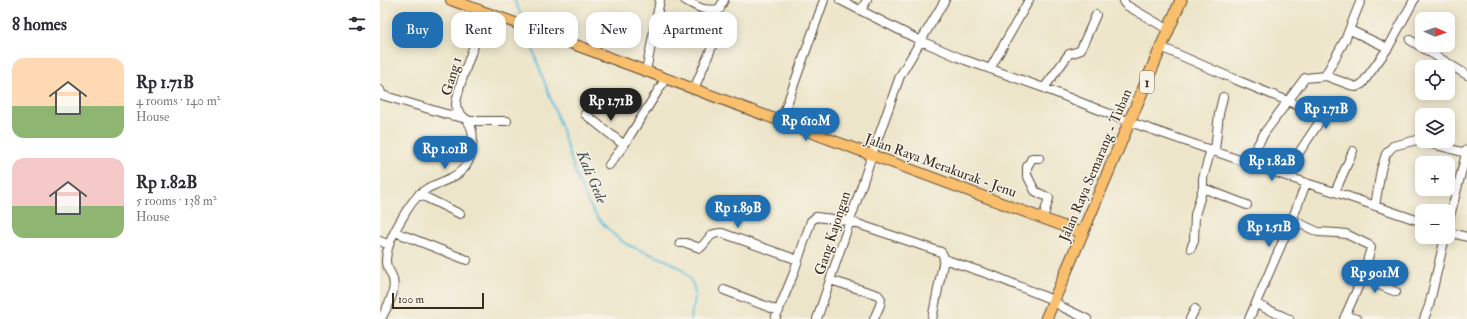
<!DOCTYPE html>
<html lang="en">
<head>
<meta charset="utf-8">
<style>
	:root { --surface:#fff; --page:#f7f7f7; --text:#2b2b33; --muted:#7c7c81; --accent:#1f6fb2 }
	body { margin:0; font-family:"IM FELL Double Pica",serif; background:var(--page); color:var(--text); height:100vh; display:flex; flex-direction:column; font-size:15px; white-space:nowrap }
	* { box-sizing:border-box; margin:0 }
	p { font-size:13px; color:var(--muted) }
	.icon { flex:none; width:22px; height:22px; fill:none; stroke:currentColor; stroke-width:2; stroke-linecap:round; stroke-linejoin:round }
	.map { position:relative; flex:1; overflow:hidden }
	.sheet { display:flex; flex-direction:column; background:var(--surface); width:380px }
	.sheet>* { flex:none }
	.banner { position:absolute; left:12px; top:12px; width:380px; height:36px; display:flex; gap:8px }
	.needle { width:26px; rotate:92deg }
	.fabs { position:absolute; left:1035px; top:12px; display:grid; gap:8px }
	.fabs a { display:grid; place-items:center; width:40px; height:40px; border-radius:8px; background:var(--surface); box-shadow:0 2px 10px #0003; font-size:20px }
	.scale { position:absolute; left:12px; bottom:10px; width:92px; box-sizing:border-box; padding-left:4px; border:2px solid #3b2a1e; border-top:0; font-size:11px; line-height:14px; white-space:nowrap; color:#3b2a1e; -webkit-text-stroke:3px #f7f3e8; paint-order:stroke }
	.price { position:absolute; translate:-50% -34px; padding:0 9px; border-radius:14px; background:var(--accent); color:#fff; font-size:13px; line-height:26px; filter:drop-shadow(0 1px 2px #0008) }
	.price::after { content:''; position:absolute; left:50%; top:24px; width:12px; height:9px; margin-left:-6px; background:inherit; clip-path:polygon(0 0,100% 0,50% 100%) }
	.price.active { background:#222; color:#fff }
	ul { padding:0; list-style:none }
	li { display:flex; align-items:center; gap:12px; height:100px; padding:0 12px }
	li span { display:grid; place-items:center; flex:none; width:112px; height:80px; border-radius:12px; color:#555 }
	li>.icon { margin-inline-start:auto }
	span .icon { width:48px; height:48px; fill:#fffc; stroke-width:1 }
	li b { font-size:17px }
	h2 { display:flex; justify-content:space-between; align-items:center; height:48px; padding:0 12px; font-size:17px }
	.chip { padding:0 14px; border-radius:12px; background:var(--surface); box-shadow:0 2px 10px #0003; font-size:14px; line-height:36px }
	.chip.active { background:var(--accent); color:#fff }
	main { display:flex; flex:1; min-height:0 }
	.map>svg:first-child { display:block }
</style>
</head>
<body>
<main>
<section class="sheet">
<h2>8 homes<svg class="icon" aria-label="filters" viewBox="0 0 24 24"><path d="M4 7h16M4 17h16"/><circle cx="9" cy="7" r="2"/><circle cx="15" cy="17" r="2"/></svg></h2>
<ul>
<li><span style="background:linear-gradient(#ffd9b3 60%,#8fb573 0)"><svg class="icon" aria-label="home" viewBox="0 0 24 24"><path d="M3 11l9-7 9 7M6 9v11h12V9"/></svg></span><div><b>Rp 1.71B</b><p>4 rooms · 140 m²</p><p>House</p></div></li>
<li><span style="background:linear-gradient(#f6c9c9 60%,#8fb573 0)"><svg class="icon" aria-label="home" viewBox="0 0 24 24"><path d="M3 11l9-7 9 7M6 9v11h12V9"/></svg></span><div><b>Rp 1.82B</b><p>5 rooms · 138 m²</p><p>House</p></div></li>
</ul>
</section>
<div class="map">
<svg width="1087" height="319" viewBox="0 0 1087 319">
	<rect width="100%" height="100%" fill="#f7f3e8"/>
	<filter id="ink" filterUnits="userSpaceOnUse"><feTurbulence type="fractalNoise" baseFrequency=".025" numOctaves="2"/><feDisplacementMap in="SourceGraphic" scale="8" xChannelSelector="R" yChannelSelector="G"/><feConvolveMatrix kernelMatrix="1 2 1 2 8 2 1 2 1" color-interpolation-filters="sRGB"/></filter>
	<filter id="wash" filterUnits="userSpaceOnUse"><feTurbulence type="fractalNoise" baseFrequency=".012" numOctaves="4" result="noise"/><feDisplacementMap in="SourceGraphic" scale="16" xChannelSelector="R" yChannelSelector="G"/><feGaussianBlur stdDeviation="0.9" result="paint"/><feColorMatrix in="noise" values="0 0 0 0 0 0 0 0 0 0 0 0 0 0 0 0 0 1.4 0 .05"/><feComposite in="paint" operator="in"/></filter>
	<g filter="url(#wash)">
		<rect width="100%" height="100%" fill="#ede5c9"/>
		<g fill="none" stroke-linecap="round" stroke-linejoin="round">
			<path stroke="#5fbedd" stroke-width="2" d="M134,0L145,22
				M148,32C156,63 169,93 180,124C191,157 200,201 225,226C231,232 238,239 246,244C269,256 313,261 315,295C315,303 312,311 310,319"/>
		</g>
	</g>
	<g filter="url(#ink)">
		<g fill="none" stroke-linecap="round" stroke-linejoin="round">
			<g stroke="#564638" stroke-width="10">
				<path id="minor" d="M305,0C319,8 323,11 340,9
					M460,0L541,41L585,60L664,88L750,122L926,183L955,192L1042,222
					M744,0V3L746,5L789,30
					M481,10L487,0
					M970,30L1008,48
					M1030,40L1087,75
					M781,47L854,79L908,101L939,116L941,118L940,121L904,175
					M610,69L649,0
					M266,71L280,0
					M946,76V74L965,40L981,0
					M664,88L689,54L699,51L701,49L716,15
					M314,89L334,42L333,37L330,33V25L344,0
					M0,90L2,95L5,96L66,114L84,118L90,121H127
					M205,114L244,145
					M401,121L444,0
					M835,150L839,114L843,97
					M659,158H652L647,167V175L655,191L669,198L663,218
					M868,162L885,132L925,78L946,76L976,87L982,84L1008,48L1034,0
					M229,165L244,145L286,78
					M823,188L867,205
					M955,192L973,151
					M39,194L80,214
					M995,206L1001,170L1006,154L1013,146L1037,140L1086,153
					M912,220L938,232L957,233L966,234L989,245L991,248L982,278L964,319
					M1068,224L1087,150
					M15,232L87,260
					M1068,232L1087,237
					M0,241L9,245
					M300,243H306L320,248C329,241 328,232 342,233L418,260
					M811,248L814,241L815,215L823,188V178L831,149
					M564,259L614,276L673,300L682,307L707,319
					M982,278L1016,292
					M450,280L498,295L501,299L500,305L494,319
					M344,290L399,311
					M876,304L909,319
					M965,316L977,319
					M1,319C7,307 18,290 12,276C10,270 5,267 6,260C7,242 18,225 27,210C32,202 39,193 48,188C64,180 84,177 90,157C93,147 95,130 88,122C84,116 77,113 76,105C76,99 78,95 79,90C86,64 97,39 106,13
					M395,319L413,275L431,221L436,217L469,221L561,252L563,255L564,259L552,319
					M437,319L492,155L520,76L565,0
					M810,319L815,309
					M869,319L912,220L926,183
					M1044,319L1049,306L1065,237"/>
			</g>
			<g stroke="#564638" stroke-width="12">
				<path id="major" d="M71,0L158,31L702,233"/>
			</g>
			<g stroke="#564638" stroke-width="13">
				<path id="highway" d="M666,319L801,0"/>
			</g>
			<use href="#minor" stroke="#fff" stroke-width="8"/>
			<use href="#major" stroke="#f9bf6d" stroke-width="10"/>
			<use href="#highway" stroke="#f9bf6d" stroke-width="11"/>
		</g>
	</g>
	<g text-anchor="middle" stroke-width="3" stroke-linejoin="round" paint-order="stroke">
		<rect fill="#f7f3e8" stroke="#73665b" stroke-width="1" x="760" y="71" width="14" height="22" rx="3"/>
		<g font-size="13" font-weight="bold" fill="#3b2a1e">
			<text x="767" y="87">1</text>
		</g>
		<g font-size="14" fill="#3b2a1e" stroke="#f7f3e8">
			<text transform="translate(71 76) rotate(-74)" y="5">Gang 1</text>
			<text transform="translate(561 165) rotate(20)" y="5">Jalan Raya Merakurak - Jenu</text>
			<text transform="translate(715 165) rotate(-67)" y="5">Jalan Raya Semarang - Tuban</text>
			<text transform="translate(452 233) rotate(-72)" y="5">Gang Kajongan</text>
		</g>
		<g font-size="15" font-style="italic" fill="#465657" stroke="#f7f3e8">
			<text transform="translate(212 177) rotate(67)" y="5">Kali Gede</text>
		</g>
	</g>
</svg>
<div class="fabs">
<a><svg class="needle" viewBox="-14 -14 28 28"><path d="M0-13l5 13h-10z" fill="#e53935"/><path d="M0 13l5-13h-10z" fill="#7c7c81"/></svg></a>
<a><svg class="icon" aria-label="locate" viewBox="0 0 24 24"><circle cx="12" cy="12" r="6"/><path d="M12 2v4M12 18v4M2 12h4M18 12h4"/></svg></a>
<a><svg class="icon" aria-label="layers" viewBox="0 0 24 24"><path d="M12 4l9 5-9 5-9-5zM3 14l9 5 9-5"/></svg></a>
<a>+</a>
<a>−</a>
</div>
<div class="scale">100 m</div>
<b class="price active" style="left:231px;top:122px">Rp 1.71B</b>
<b class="price" style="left:946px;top:130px">Rp 1.71B</b>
<b class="price" style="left:426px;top:142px">Rp 610M</b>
<b class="price" style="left:65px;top:170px">Rp 1.01B</b>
<b class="price" style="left:892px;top:182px">Rp 1.82B</b>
<b class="price" style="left:358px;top:229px">Rp 1.89B</b>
<b class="price" style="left:889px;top:248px">Rp 1.51B</b>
<b class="price" style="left:995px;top:294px">Rp 901M</b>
<div class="banner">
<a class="chip active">Buy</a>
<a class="chip">Rent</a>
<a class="chip">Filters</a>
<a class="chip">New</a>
<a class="chip">Apartment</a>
</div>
</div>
</main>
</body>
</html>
